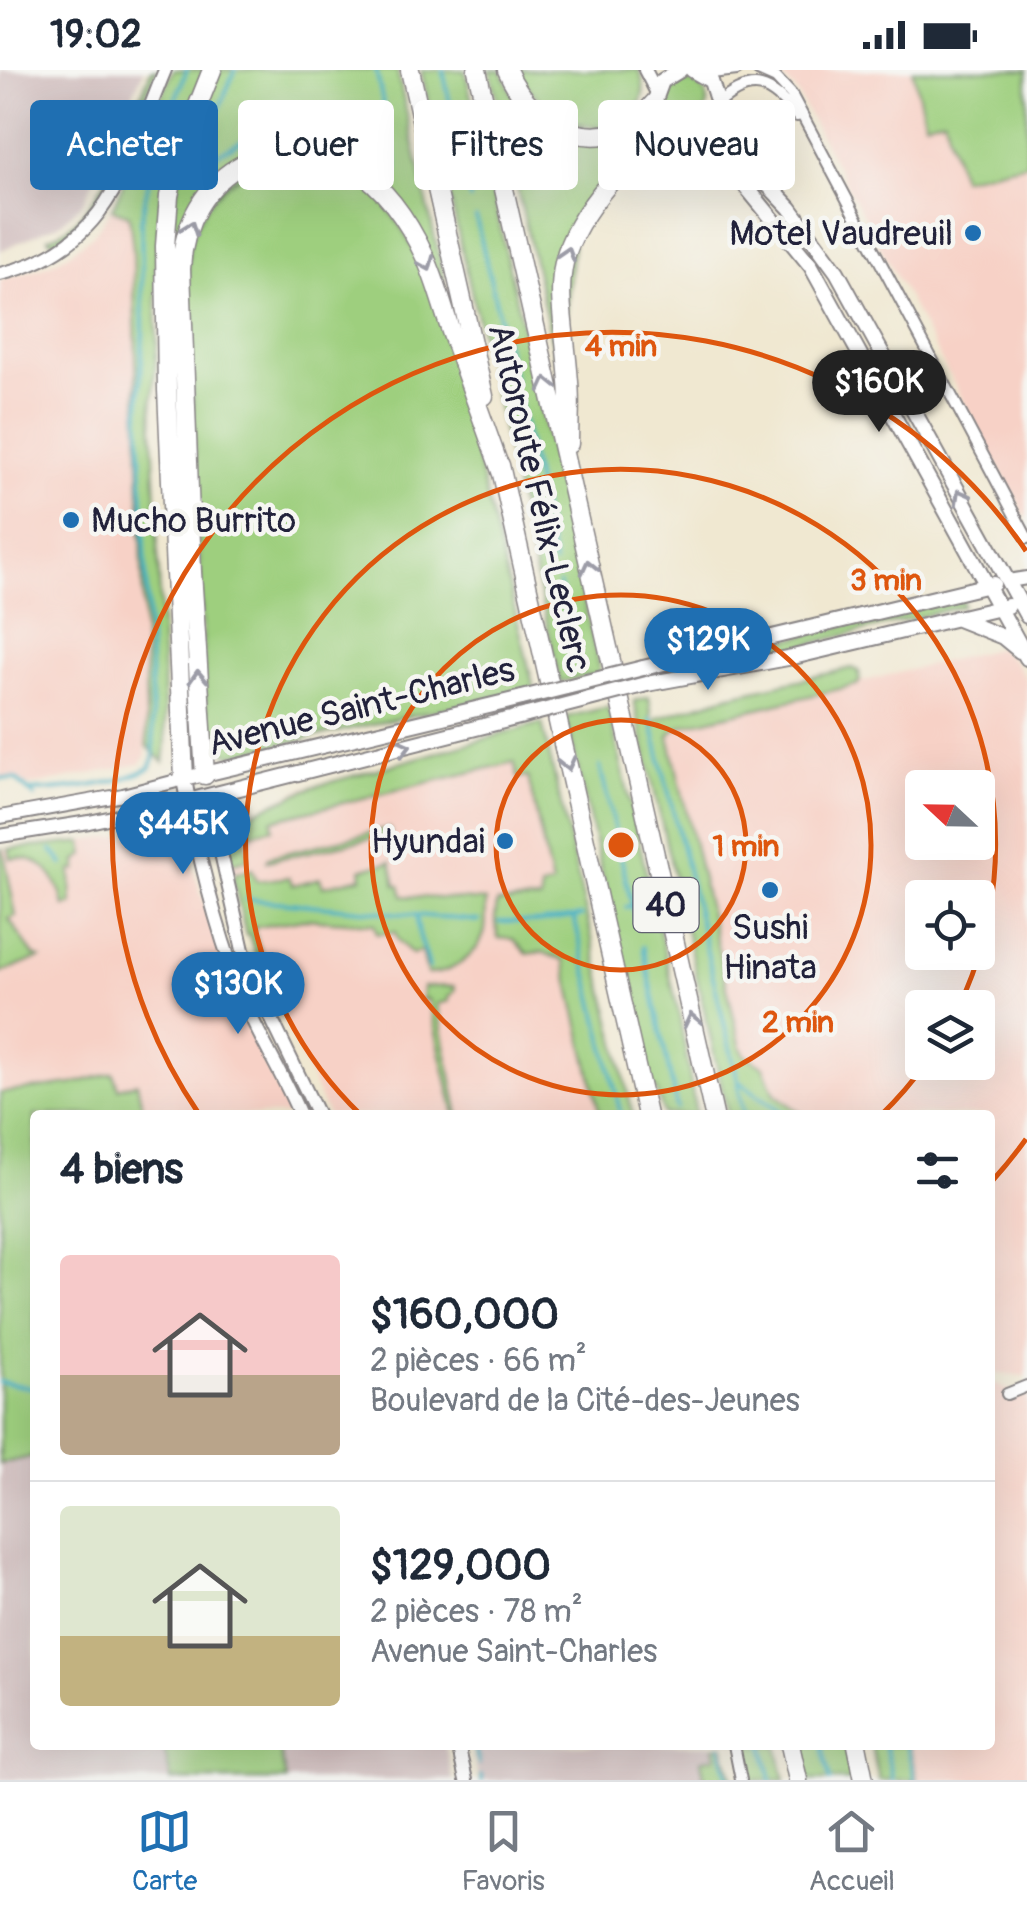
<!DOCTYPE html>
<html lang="fr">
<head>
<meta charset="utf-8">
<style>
	:root { --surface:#fff; --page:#f6f6f7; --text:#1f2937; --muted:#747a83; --line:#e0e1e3; --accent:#1f6fb2 }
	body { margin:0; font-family:Pangolin,sans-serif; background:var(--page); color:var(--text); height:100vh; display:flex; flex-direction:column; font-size:38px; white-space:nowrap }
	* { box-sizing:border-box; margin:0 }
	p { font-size:32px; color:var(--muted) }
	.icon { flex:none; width:55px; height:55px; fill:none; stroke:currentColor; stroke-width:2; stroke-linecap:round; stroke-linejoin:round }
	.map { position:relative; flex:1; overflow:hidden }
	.side { position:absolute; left:30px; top:1040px; width:965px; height:640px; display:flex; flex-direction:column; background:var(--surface); border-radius:10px; box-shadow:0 10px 40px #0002 }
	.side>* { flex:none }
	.banner { position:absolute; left:30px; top:30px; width:968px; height:90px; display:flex; gap:20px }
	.needle { width:65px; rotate:292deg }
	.tools { position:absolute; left:905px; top:700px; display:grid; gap:20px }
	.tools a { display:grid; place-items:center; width:90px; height:90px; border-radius:10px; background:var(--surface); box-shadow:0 10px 40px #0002; font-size:50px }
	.price { position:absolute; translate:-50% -85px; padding:0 22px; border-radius:35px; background:var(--accent); color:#fff; font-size:32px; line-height:65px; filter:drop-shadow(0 2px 5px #0008) }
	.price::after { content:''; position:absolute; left:50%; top:60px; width:30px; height:22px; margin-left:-15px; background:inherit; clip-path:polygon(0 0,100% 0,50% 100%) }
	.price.current { background:#222; color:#fff }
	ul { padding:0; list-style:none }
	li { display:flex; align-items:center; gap:30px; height:250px; padding:0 30px }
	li+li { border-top:2px solid var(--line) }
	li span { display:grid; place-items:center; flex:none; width:280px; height:200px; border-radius:10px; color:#555 }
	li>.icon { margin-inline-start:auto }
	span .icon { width:120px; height:120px; fill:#fffc; stroke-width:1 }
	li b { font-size:42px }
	h2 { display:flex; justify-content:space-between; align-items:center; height:120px; padding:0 30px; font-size:42px }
	.tag { padding:0 35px; border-radius:10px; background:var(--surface); box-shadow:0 10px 40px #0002; font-size:35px; line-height:90px }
	.tag.current { background:var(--accent); color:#fff }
	.status { display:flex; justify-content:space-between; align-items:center; height:70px; padding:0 50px; background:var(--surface); direction:ltr }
	.status svg { height:28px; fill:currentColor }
	.tabs { display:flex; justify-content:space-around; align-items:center; height:140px; border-top:2px solid var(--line); background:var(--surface); font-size:28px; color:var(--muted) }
	.tabs a { display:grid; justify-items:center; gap:5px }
	.tabs .current { color:var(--accent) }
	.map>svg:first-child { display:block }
</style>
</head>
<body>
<div class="status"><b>19:02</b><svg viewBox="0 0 49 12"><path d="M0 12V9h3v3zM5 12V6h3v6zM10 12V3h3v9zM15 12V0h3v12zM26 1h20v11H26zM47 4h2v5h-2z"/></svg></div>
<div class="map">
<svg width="1027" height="1710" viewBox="0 0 1027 1710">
	<rect width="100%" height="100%" fill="#f6f6f2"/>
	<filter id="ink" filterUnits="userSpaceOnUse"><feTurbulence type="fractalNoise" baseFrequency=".01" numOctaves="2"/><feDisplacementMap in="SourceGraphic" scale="20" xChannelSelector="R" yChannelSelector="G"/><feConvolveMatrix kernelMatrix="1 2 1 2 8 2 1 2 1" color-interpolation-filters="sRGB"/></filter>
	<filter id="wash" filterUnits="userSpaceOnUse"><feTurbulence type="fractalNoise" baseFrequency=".0048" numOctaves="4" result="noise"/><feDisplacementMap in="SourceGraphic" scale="40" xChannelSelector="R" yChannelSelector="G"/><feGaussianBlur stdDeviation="2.25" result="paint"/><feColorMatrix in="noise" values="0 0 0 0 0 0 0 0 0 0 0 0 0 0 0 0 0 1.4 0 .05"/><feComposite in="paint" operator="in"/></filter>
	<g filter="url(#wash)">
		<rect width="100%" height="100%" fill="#f0e8d1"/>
		<path fill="#f7d1c6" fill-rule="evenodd" d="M774,0H913L925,51L944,48L961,108L1027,93V449L795,19Z
			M112,139L129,144L133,179L146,685L140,694L28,716L17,707L0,706V210L42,198L67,185L93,165Z
			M999,578L1015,592L1027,611V1307L990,1302V1045H803L775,1024L764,997L745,985L735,961L669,666L675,658L685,655ZM922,718H978V772H922ZM922,828H978V882H922ZM922,938H978V992H922Z
			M512,660L513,663L520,661L604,1045H328L263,907L249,865H246L223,765L225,754L304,718Z
			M161,756L180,760L183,767L236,934L289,1045H144L137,1014L118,1018L113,1004L0,1029V780L135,765Z
			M998,1314L1018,1327L1027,1325V1710H917L909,1675H990V1316Z"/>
		<path fill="#d2bfbf" d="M0,0H144L84,131L61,153L0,181Z
			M0,1319L35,1325V1675H163L171,1710H0Z
			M279,1675H445L453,1710H286Z
			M471,1675H725L733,1710H479Z"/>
		<path fill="#9ecf7e" stroke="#60785c" stroke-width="2.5" d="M151,0H157L100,130C90,145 70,174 50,171L48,168C103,151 130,49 151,0Z
			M173,0H204L162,124L156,191L157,275L152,339L166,673L164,692L147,676L133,179L129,145L112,139Z
			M220,0H397L444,209L441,211L388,118L283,74L187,142L178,320C169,250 164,164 182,94C191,62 207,31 220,0Z
			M421,0H465L600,603L560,612Z
			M490,0H501L513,25L609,71L631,65L644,57L649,63L575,149L562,292L557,293L506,68L509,65L507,56L503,53Z
			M517,0H639C655,34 624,60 590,56C560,52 530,26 517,0Z
			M913,0H1027V93L961,108L944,48L925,52Z
			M667 32a20 20 0 1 1 40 0a20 20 0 1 1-40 0Z
			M289,87C316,90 346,95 367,115C436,181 452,291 475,381C495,460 515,539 534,619L231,685C203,670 207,630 204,602L188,217C189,203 186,183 191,169C208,118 240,101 289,87Z
			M961,528L963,536L773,583L723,591L722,585Z
			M852,598L859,601L860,611L857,615L685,655L675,659L669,666L741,978L745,985L764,997L775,1024L803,1045H728L634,631L649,627L653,658L657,648L727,626Z
			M608,637L680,949L696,1045H664L656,1019H652L566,647Z
			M542,653L633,1045H600L564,891L542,882L527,884L513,869L498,868L495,848L497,833L541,830V818L552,815L528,707L518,708L514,692L272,750L273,758L245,765L248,789L235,793L229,790L223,765L225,754L313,717Z
			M389,758L391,764L267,791L268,787Z
			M83,772L85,785L77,791V800H71L72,835L64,836C59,809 41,783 11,789L9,779Z
			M3,779L16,846L9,849L34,886L40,888L0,903V780Z
			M391,792L396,815H400L403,826L486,831C485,841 487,855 484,864C477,886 449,905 427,904L422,881L412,884L398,870L395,862L377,864L374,854L304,849L253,858L268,902L262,904L249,865H246L233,808L235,803L252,799L257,811L289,807L293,815L320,808L323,816L362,807L361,799Z
			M454,916L455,921L448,927L449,931L437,934L459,1045H455L428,929L422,930L423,917Z
			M113,1003L118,1018L137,1013L144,1045H35V1386L0,1394V1023L72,1014Z
			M163,1675H279L286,1710H171Z
			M723,1675L733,1710H698L704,1706L701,1690L716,1686L714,1677Z
			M744,1675H777L785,1710H751Z
			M801,1675H845L853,1710H809Z
			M871,1675H909L917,1710H879Z"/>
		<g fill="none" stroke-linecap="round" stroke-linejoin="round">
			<path stroke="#41aebf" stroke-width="4" d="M235,0L202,80L206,88C221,84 235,73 250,67C306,46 346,68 392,99H397L376,0
				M443,0L470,129
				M476,148L514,311
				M518,329L554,494
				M559,514L575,583
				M651,649L738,1011L786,1045
				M600,696L637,857
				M0,708L16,709L35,727
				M28,721C68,720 115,716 150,698L154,689L139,341L143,263L141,151L154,83L187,0
				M52,780L63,794
				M246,829L479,851
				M626,837L640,833
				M417,845C416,865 426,880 429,898
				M574,847L621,1045
				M499,852H540L582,846
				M643,877L677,1038
				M738,1015L744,1045
				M0,1312L35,1318
				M474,1675L479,1694
				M763,1675L771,1710
				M822,1675L830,1710
				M885,1675L893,1710
				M907,1675L915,1710
				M721,1676L728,1710
				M481,1706L482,1710"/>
		</g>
	</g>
	<g filter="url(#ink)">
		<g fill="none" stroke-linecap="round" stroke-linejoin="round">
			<g stroke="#898586" stroke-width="14">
				<path id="minor" d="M758,0L776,8L791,24L1027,468
					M703,4L737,0
					M718,34C753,4 770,14 797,46
					M1007,1324L1027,1316
					M734,1675L741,1710"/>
			</g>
			<g stroke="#898586" stroke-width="16">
				<path id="tertiary" d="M645,0L656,21
					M0,204C111,178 126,93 165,0
					M1008,511L1027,508
					M208,726L243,880L260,925L318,1045
					M0,747L123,725L184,709
					M0,766L89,752L188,731C202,802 220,873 248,940C264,976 285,1009 300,1045
					M458,1675L466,1710"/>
			</g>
			<g stroke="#898586" stroke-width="18">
				<path id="secondary" d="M680,0L662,11L654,33C660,60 683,71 707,56L718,34L711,11L692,0
					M717,42L723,62L731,76L790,138L837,202L1027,546
					M686,64L701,71L725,91L811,196L1027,588
					M955,548L1003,567L1020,581
					M643,598L993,514
					M647,614L793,587L1008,536
					M522,628L184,709L188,731L527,645"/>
			</g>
			<g stroke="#898586" stroke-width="21">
				<path id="motorway" d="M410,0L484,326
					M477,0L714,1045
					M507,0C534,62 607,94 654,33
					M569,374C569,353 571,333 569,312C562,218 543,192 610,112C629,88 644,69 675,62
					M500,395L647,1045
					M205,705L192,502L181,199C183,154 204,114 245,93C329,52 392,115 425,187C437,213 443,240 453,267C469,313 486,358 502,404
					M184,709L167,320L165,176L169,126L177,88L212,0
					M790,1675L798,1710
					M857,1675L864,1710"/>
			</g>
			<use href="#minor" stroke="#fff" stroke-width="10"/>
			<use href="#tertiary" stroke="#fff" stroke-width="12"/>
			<use href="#secondary" stroke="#fff" stroke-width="14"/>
			<use href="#motorway" stroke="#fff" stroke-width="18"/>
			<g stroke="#898586" stroke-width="18" stroke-linecap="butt">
				<path id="secondary-bridge" d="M522,628L643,598
					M527,645L647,614"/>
			</g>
			<use href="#secondary-bridge" stroke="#fff" stroke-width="14"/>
		</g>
		<defs><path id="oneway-chevron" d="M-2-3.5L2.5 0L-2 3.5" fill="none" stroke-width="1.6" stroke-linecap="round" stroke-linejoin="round" transform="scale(2.5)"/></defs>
		<g stroke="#9c9ca7">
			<use href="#oneway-chevron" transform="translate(190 158) rotate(-70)"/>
			<use href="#oneway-chevron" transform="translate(567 184) rotate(-73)"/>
			<use href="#oneway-chevron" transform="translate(427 194) rotate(67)"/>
			<use href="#oneway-chevron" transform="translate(547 314) rotate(-103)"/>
			<use href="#oneway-chevron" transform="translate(961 426) rotate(-119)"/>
			<use href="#oneway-chevron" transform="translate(589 497) rotate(-103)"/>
			<use href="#oneway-chevron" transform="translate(198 607) rotate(-93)"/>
			<use href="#oneway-chevron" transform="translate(404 677) rotate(-14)"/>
			<use href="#oneway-chevron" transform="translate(567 694) rotate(77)"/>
			<use href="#oneway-chevron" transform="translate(692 950) rotate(-103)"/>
		</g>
	</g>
	<g fill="none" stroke="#de560e" stroke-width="5">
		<circle cx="621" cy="775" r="125"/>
		<circle cx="621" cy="775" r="250"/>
		<path d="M926 993A375 375 0 0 1 881 1045M361 1045A375 375 0 1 1 959 936"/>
		<path d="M1026 1069A500 500 0 0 1 993 1110M199 1044A500 500 0 0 1 1026 481"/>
	</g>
	<g fill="#1f6fb2" stroke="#f6f6f2" stroke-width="4">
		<circle cx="973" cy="163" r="10"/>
		<circle cx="71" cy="450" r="10"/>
		<circle cx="505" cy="771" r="10"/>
		<circle cx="770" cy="820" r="10"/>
	</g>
	<g text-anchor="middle" stroke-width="9" stroke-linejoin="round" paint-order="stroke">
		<rect fill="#f6f6f2" stroke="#626272" stroke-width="2.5" x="633.5" y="808" width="65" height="54" rx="8"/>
		<g font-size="32" font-weight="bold" fill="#22223b">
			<text x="666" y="846">40</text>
		</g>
		<g font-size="35" fill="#22223b" stroke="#f6f6f2" text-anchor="end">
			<text x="953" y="175">Motel Vaudreuil</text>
			<text x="91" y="462" text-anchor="start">Mucho Burrito</text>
			<text x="485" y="783">Hyundai</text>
			<text x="770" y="869" text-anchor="middle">Sushi<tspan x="770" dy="40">Hinata</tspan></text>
		</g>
		<g font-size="35" fill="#22223b" stroke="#f6f6f2">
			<text transform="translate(540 428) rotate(77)" y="12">Autoroute Félix-Leclerc</text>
			<text transform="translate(361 636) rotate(-14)" y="12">Avenue Saint-Charles</text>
		</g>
	</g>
	<circle cx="621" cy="775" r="15" fill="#de560e" stroke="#f6f6f2" stroke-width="5"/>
	<g font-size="30" text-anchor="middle" font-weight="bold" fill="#de560e" stroke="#f6f6f2" stroke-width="9" stroke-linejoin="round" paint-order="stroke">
		<text x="621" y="286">4 min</text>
		<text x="886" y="520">3 min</text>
		<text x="746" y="786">1 min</text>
		<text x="798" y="962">2 min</text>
	</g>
</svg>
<div class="tools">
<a><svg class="needle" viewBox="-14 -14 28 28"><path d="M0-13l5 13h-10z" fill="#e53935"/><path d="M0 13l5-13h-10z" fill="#747a83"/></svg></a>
<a><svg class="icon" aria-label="locate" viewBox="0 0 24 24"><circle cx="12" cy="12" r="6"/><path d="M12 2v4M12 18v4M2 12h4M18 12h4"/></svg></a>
<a><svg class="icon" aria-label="layers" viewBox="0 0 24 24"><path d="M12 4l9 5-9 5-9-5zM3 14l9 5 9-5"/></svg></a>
</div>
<b class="price current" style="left:879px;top:365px">$160K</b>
<b class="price" style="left:708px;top:623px">$129K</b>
<b class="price" style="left:183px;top:807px">$445K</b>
<b class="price" style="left:238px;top:967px">$130K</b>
<div class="banner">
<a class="tag current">Acheter</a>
<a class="tag">Louer</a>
<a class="tag">Filtres</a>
<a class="tag">Nouveau</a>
</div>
<section class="side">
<h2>4 biens<svg class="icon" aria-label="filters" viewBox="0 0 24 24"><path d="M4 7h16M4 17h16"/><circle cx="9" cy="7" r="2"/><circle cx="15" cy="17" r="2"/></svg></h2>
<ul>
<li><span style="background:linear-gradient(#f6c9c9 60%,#b9a48a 0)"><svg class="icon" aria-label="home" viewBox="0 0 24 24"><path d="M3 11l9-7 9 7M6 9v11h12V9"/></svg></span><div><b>$160,000</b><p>2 pièces · 66 m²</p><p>Boulevard de la Cité-des-Jeunes</p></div></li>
<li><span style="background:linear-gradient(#dfe7d0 65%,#c2b280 0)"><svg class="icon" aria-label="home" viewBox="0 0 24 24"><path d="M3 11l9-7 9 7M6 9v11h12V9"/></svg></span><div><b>$129,000</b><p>2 pièces · 78 m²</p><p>Avenue Saint-Charles</p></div></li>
</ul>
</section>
</div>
<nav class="tabs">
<a class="current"><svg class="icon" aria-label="map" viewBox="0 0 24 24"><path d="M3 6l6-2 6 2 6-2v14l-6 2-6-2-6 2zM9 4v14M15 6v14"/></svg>Carte</a>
<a><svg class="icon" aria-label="saved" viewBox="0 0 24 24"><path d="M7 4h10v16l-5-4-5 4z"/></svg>Favoris</a>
<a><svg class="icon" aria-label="home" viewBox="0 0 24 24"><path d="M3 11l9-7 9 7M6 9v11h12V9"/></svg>Accueil</a>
</nav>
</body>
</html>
